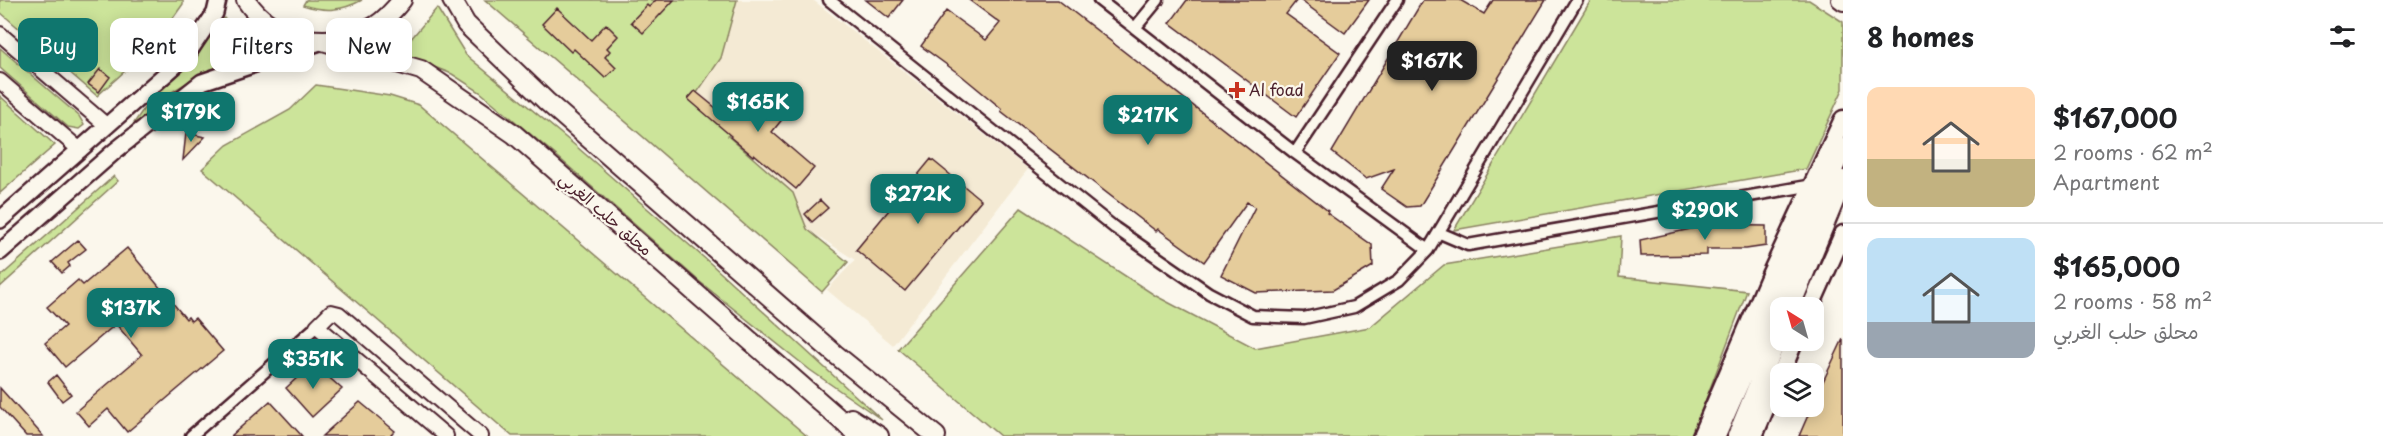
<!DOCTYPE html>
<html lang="en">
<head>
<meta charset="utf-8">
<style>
	:root { --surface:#fff; --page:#f6f6f6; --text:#202124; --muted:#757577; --line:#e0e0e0; --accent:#0f766e }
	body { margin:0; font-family:"Playpen Sans","Playpen Sans Arabic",sans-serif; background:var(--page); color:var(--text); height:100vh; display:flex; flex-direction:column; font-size:22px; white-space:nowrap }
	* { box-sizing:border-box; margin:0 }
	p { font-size:20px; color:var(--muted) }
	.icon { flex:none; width:33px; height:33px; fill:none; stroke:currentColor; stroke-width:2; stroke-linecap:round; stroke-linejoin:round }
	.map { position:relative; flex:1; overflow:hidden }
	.sheet { display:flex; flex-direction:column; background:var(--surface); width:540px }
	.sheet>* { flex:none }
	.banner { position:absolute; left:18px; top:18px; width:570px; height:54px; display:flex; gap:12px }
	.needle { width:39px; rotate:323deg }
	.buttons { position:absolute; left:1770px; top:297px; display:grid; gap:12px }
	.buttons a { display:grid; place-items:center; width:54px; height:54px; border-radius:12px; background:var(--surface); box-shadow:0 3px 15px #0003; font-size:30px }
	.price { position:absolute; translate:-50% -51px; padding:0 14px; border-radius:12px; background:var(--accent); color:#fff; font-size:20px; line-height:39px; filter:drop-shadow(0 2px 3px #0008) }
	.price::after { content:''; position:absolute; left:50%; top:36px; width:18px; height:14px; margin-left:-9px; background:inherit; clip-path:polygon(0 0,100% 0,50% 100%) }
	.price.active { background:#222; color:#fff }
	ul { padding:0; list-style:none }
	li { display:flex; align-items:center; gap:18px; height:150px; padding:0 24px }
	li+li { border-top:2px solid var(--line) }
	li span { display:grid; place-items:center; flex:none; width:168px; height:120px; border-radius:12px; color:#555 }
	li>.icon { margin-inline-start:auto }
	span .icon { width:72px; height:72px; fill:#fffc; stroke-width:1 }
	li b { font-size:26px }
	h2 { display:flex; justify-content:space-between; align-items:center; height:72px; padding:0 24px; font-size:26px }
	.tag { padding:0 21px; border-radius:12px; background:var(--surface); box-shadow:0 3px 15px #0003; font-size:21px; line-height:54px }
	.tag.active { background:var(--accent); color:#fff }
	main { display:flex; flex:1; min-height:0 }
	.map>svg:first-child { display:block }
</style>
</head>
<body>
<main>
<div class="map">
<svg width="1843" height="436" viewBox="0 0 1843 436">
	<rect width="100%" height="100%" fill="#fbf7ec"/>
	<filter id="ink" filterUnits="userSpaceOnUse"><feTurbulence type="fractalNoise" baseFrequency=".0167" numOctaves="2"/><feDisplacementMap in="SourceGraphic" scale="12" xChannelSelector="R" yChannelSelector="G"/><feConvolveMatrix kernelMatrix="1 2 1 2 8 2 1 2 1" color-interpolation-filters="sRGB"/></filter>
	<g filter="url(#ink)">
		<path fill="#f4ead4" d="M676,0H813L1028,169L893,345L827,290L855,260L807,229L793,193L753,156L681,100Z"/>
		<path fill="#cce49a" stroke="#8b8262" stroke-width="1.5" d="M0,0H183V4L154,45L97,96L0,12Z
			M306,0H362C342,11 325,12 303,5Z
			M485,0H737L721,58L694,97L732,129L728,136L793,193L807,229L848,262L822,292Z
			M1591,0H1809L1843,22V89L1806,169L1454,230Z
			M437,8L466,55L577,147L710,263L882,420L810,370L700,282L559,158L480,92L452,74L399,53Z
			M221,15L258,53L204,72L170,93L130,129L149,101L195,60Z
			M0,48L79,116L84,125L79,129L68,127L0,68Z
			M316,85L390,96L419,105L807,436H512L202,169L227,145L290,110Z
			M0,96L55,145L0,193Z
			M114,176L118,181L0,287V277Z
			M1021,208L1156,296L1255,348L1370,327L1444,265L1621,236L1619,277L1747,291L1692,436H1000L898,349Z"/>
		<path fill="#e5cc9b" stroke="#4a1f2b" stroke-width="1.5" d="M656,0H674L643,33L631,22L647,5L649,7Z
			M866,0H903L889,18Z
			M969,0H1058L1328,211L1327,213L1372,245L1373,266L1333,290L1256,293L1221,275L1255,207L1247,202L1204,262L1158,229L1156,231L1001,111L1002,109L962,76L921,46L946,11L986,40L1000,23Z
			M1187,0H1297L1286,14L1340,53L1296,117L1170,23Z
			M1300,0H1369L1345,33Z
			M1423,0H1460L1484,14L1493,0H1546L1420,206L1407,207L1381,189L1394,169L1366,179L1332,152Z
			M557,8L591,40L606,24L618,36L607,48L610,51L605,57L616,68L605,78L574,49L571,52L542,24Z
			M100,69L110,77L99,92L88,84Z
			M743,90L759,102L766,93L788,112L772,132L814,168L796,189L754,154L753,156L730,137L731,136L688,99L695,91L716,108L719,105L727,111Z
			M186,133L205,137L183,160Z
			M931,159L981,200L905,291L856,250Z
			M820,200L828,208L812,222L805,214Z
			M1709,225L1766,226V246L1746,249H1707V255L1641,256L1640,240Z
			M78,240L86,249L68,263L70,266L62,273L52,262Z
			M127,248L186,319L188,317L191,321L195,318L223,351L127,432L108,409L89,426L76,411L142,355L116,324L65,367L45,343L65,326L47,307L78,280L83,285Z
			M1843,339V436H1799L1819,390Z
			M313,363L342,389L312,417L286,388Z
			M56,375L71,394L62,401L48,382Z
			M0,388L43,436H26L0,407Z
			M270,401L302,436H231Z
			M360,402L395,431L390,436H322Z"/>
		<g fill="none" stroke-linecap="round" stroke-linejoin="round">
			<g stroke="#4a1f2b" stroke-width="15">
				<path id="minor" d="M829,0L1115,228L1209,293L1253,316L1304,318L1354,307L1399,280L1428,250L1577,0
					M1099,0L1295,153L1428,250
					M1135,28L1158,0
					M1295,153L1397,0
					M1440,233L1468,245L1813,185
					M191,436L317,326"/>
			</g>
			<g stroke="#4a1f2b" stroke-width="18">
				<path id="tertiary" d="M1839,0L1843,3
					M0,34L107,126
					M0,81L80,150
					M446,436L317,326L331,312L339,314L481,436"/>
			</g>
			<g stroke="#4a1f2b" stroke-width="20">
				<path id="secondary" d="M0,220L186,56L215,13L218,0
					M0,252L115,151L202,82L323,41"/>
			</g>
			<g stroke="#4a1f2b" stroke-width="21">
				<path id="primary" d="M1810,308L1843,234
					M1781,374L1795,340
					M1701,436L1770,275L1843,119
					M1754,436L1780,374"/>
			</g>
			<g stroke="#4a1f2b" stroke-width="22">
				<path id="trunk" d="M246,0C274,43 333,51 375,26C386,19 394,10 402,0
					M452,0L466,24L546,101L835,354L936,436
					M323,41L421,70L514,134L859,436
					M1790,308L1843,180
					M851,418L879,436
					M1716,436L1843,147
					M1737,436L1780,332"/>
			</g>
			<use href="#minor" stroke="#fbf7ec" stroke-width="10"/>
			<use href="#tertiary" stroke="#fbf7ec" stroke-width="14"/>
			<use href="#secondary" stroke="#fbf7ec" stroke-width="15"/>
			<use href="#primary" stroke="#fbf7ec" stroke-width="16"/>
			<use href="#trunk" stroke="#fbf7ec" stroke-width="18"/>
		</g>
	</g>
	<path fill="#c8321e" stroke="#fbf7ec" stroke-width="2" d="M1234 81h6v6h6v6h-6v6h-6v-6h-6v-6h6z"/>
	<g text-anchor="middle" stroke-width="4.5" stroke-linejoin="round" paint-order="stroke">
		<g font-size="16" fill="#4a1f2b" stroke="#fbf7ec" text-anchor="start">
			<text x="1249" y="96">Al foad</text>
		</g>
		<g font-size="16" fill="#4a1f2b" stroke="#fbf7ec">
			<text transform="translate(606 214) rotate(41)" y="6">محلق حلب الغربي</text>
		</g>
	</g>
</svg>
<div class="buttons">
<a><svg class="needle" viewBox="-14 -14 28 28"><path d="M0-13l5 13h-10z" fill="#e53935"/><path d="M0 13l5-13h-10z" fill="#757577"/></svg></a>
<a><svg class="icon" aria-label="layers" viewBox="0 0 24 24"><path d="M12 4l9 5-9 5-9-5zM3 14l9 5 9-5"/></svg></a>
</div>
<b class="price active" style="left:1432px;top:92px">$167K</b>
<b class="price" style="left:758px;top:133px">$165K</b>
<b class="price" style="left:191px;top:143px">$179K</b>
<b class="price" style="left:1148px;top:146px">$217K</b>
<b class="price" style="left:918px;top:225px">$272K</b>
<b class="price" style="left:1705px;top:241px">$290K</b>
<b class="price" style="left:131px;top:339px">$137K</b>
<b class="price" style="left:313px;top:390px">$351K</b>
<div class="banner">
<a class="tag active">Buy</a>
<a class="tag">Rent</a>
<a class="tag">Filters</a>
<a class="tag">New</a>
</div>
</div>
<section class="sheet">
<h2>8 homes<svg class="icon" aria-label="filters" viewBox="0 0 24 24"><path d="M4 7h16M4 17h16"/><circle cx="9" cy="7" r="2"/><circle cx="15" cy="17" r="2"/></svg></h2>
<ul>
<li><span style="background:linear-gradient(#ffd9b3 60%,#c2b280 0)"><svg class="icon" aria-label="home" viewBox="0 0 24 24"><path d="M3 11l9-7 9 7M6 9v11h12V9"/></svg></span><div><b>$167,000</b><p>2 rooms · 62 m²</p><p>Apartment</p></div></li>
<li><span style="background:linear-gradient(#bfe0f5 70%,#9aa5b1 0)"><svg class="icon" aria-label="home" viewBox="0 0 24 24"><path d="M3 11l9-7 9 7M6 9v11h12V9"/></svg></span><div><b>$165,000</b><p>2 rooms · 58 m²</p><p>محلق حلب الغربي</p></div></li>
</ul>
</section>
</main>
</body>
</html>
